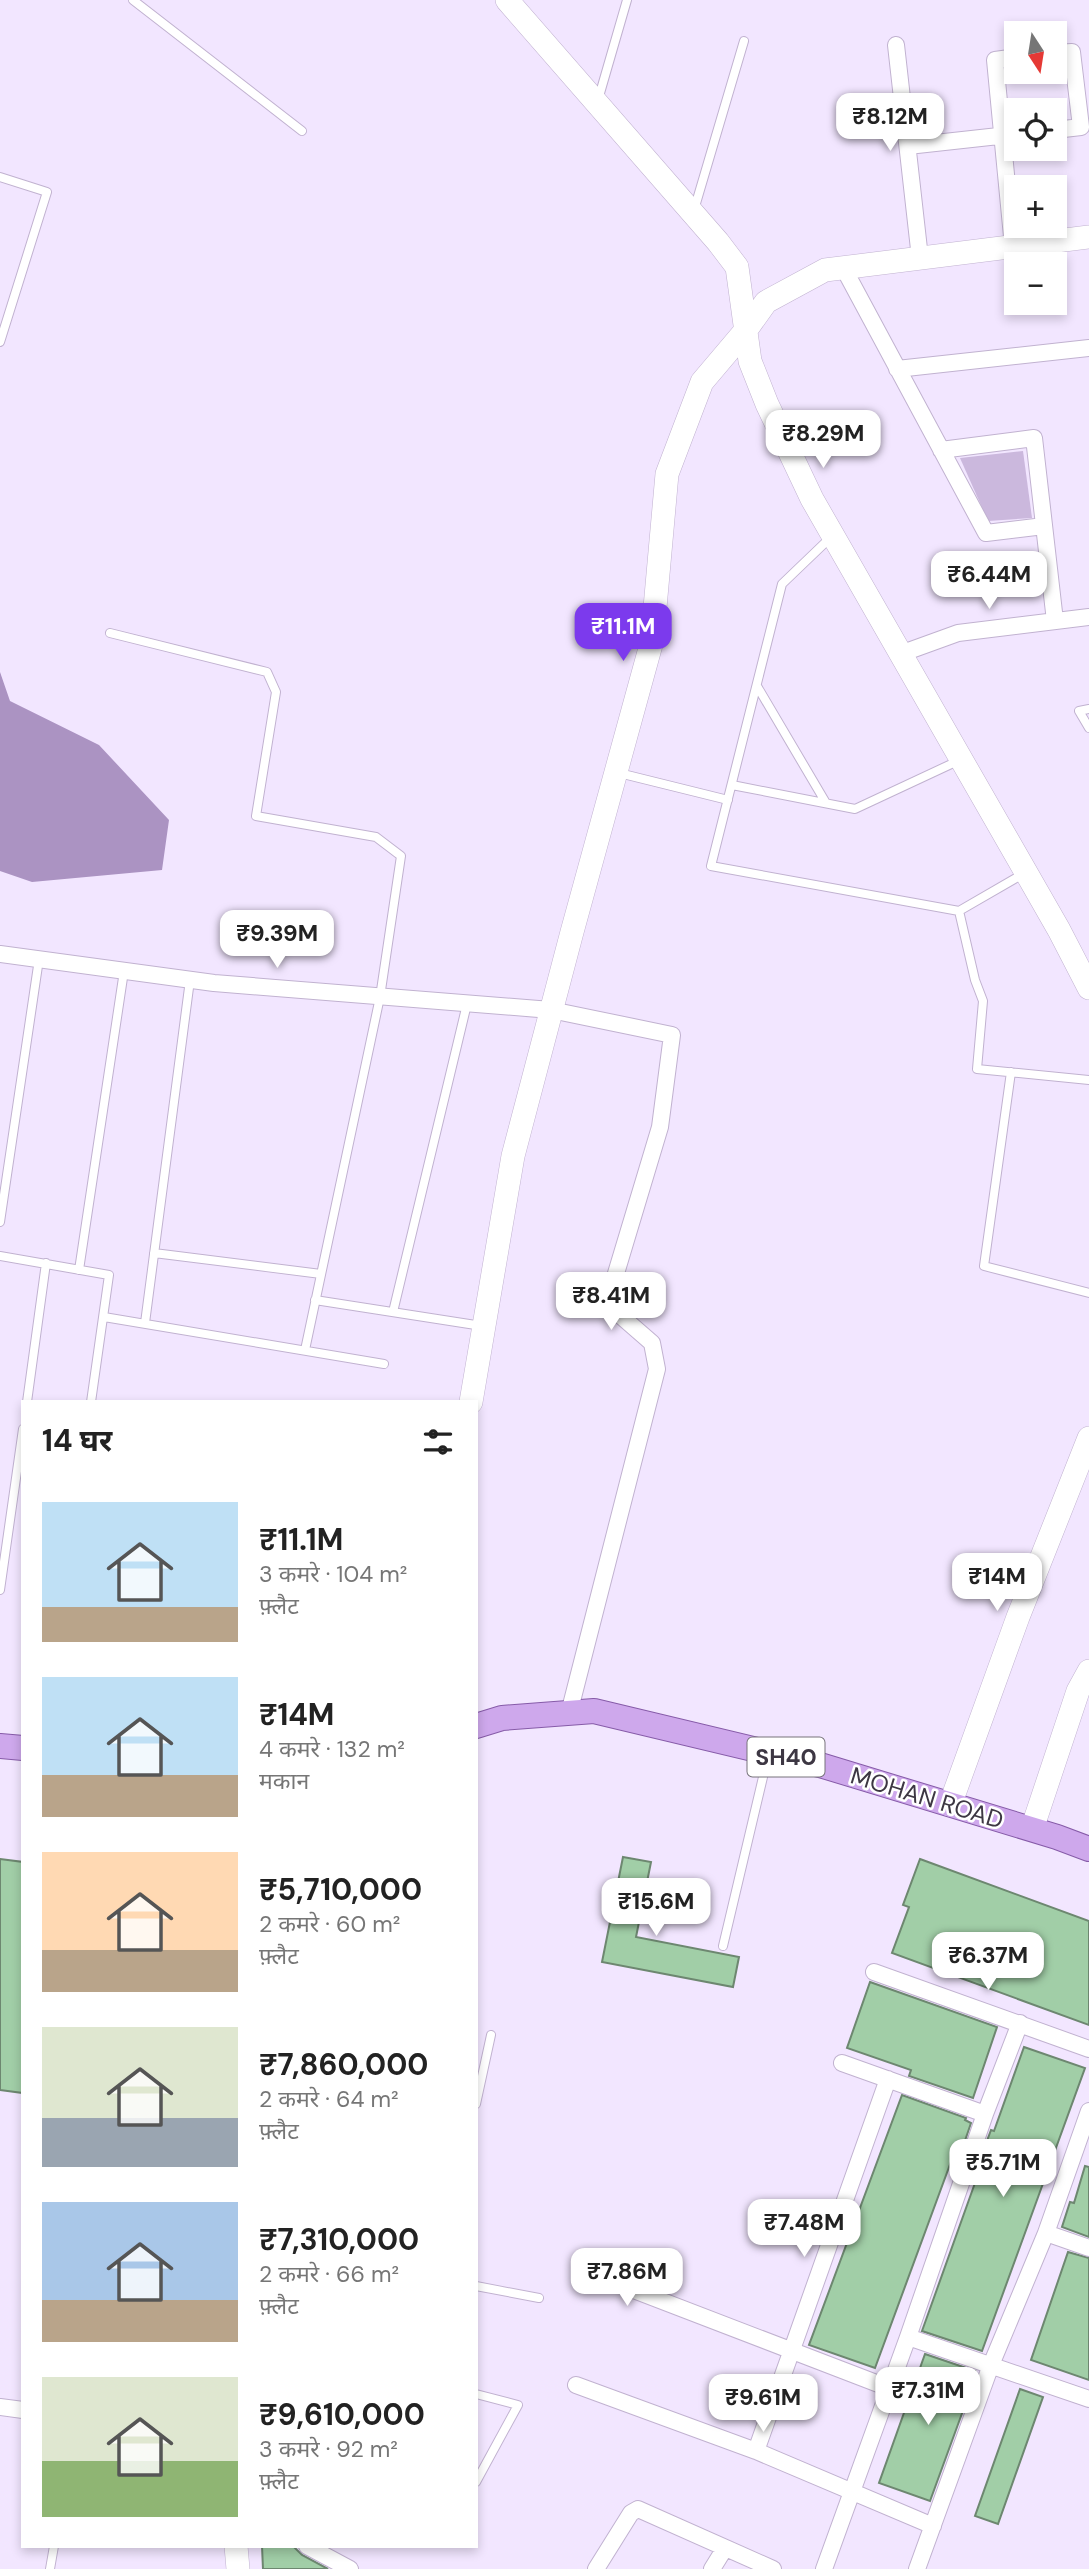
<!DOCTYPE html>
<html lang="hi">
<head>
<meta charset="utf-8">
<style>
	:root { --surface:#fff; --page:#f6f6f6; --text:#222; --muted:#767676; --accent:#7c3aed }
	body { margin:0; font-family:"DM Sans","Noto Sans Devanagari",sans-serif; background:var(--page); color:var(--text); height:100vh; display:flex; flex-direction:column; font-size:26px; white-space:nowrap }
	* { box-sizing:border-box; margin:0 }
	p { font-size:23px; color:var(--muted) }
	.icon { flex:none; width:38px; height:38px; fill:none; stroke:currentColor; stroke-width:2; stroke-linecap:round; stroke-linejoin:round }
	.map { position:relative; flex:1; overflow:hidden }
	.drawer { position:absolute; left:21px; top:1400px; width:457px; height:1148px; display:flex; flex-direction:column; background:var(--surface); border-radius:0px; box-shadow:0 4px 10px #0003 }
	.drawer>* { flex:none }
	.needle { width:46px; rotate:168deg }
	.fabs { position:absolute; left:1004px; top:21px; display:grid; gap:14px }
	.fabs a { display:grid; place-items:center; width:63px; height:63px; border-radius:0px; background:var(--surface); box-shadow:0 4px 10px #0003; font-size:35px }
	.price { position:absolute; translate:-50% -60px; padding:0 16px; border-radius:14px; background:#fff; color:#222; font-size:23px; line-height:46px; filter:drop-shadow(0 2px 4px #0008) }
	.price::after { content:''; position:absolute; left:50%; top:42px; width:21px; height:16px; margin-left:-10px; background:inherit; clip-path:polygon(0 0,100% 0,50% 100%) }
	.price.active { background:var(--accent); color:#fff }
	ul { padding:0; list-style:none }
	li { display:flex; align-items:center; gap:21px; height:175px; padding:0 21px }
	li span { display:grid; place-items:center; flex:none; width:196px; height:140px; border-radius:0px; color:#555 }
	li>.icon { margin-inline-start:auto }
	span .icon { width:84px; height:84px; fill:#fffc; stroke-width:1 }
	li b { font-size:30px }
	h2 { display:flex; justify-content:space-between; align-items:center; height:84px; padding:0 21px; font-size:30px }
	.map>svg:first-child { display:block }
</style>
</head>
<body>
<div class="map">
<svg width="1089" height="2569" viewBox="0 0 1089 2569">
	<rect width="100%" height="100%" fill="#f2e6ff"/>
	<path fill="#cbb8dd" d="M1023,451L1032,518L988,521L960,458Z"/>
	<path fill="#ab93c2" d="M0,672L10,701L99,745L169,820L162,870L32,882L0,871Z"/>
	<path fill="#a1cea7" stroke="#6d8770" stroke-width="2" d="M623,1857L651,1862L636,1937L739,1957L733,1987L602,1962Z
		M0,1859L23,1862V2093L0,2090Z
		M920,1859L1089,1921V2025L892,1953L909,1907L903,1905Z
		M870,1982L997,2027L973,2098L909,2076L911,2070L847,2048Z
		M1024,2047L1085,2068L982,2351L922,2331L980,2169L977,2168L991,2130L994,2131Z
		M902,2095L966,2118L965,2120L971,2123L958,2161L952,2159L875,2368L809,2345Z
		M1085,2166L1089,2167V2237L1062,2227L1070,2202L1074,2203Z
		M1068,2252L1089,2258V2380L1031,2360Z
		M925,2354L975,2371L974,2374L976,2375L930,2501L879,2483Z
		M1020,2389L1043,2397L998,2524L975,2516Z
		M262,2546H293L302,2555L328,2569H263Z"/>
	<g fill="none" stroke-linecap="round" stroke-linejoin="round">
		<g stroke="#c1b2d0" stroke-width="10">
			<path id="lane" d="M133,0L302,131
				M598,100L627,0
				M0,177L47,192L0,342
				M694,210L744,41
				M830,538L782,584L711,866L959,911L1023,874
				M110,633L267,672L276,692L256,816L376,837L401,856L380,997L305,1350
				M757,686L826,803
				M1089,709L1079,711L1089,728
				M619,773L728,800
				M732,785L855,809L960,760
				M959,911L975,980L983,1001L977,1069L1089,1080
				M1011,1072L984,1266L1089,1293
				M0,1222L39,959
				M154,1253L321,1274
				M0,1256L109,1275L91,1402
				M79,1270L124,971
				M315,1300L482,1326
				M393,1312L467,1004
				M104,1317L384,1364
				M145,1323L190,980
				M27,1402L46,1263
				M0,1590L23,1429
				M723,1946L768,1756
				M476,2104L491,2035
				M476,2286L539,2298
				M476,2394L518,2405L476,2482
				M50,2569L54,2546"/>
		</g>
		<g stroke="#c1b2d0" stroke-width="18">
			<path id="street" d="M896,45L920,258
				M1055,53L1072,52L1081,127L1055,130
				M908,146L1017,134
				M1013,247L995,60L1017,57
				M843,267L986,533L1044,526
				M897,369L1089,348
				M941,450L1034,438L1055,621
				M900,654L958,633L1089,617
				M0,954L214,983L551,1010L672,1035L660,1127L614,1280L621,1316L652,1343L657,1369L569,1713
				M874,1972L1089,2049
				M842,2063L985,2114
				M1046,2233L1089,2248
				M592,2274L889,2388
				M908,2337L1089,2399
				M576,2385L756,2451L933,2526
				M0,2407L23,2410
				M756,2451L888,2079
				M307,2546L350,2569
				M596,2569L631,2513L638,2509L773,2569
				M712,2569L725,2548
				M824,2569L908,2337L985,2114L1020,2023
				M917,2569L991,2365L1046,2233L1089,2111"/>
		</g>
		<g stroke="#c1b2d0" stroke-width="24">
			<path id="secondary" d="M507,0L718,242L737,267L750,361L767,404L812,499L1059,930L1089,988
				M471,1402L513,1156L572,932L652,641L667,474L702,382L746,330L766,302L825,270L1089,237
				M950,1805L1018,1617L1089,1438
				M1032,1829L1078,1691L1089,1671
				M236,2546L238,2569"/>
		</g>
		<g stroke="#865ba8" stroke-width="26">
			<path id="primary" d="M476,1726L502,1718L594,1711L820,1765L1057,1837L1089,1849
				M0,1746L23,1748"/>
		</g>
		<use href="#lane" stroke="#fff" stroke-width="8"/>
		<use href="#street" stroke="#fff" stroke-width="16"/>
		<use href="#secondary" stroke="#fff" stroke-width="23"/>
		<use href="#primary" stroke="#cea8ec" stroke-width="24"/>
	</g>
	<g text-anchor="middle" stroke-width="5" stroke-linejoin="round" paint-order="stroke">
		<rect fill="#fff" stroke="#77737b" stroke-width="2" x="747.5" y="1737.5" width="77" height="39" rx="5"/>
		<g font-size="23" font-weight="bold" fill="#3d3743">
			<text x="786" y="1765">SH40</text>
		</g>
		<g font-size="24" fill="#3d3743" stroke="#fff">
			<text transform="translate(927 1798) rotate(17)" y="8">MOHAN ROAD</text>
		</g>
	</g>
</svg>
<div class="fabs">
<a><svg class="needle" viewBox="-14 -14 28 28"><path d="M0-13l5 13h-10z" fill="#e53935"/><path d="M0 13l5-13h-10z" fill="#767676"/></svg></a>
<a><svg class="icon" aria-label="locate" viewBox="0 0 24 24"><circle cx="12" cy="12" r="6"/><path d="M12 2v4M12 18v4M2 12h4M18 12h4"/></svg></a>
<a>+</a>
<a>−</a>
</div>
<b class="price" style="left:890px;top:153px">₹8.12M</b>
<b class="price" style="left:823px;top:470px">₹8.29M</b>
<b class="price" style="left:989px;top:611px">₹6.44M</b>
<b class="price active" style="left:623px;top:663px">₹11.1M</b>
<b class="price" style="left:277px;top:970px">₹9.39M</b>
<b class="price" style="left:611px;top:1332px">₹8.41M</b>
<b class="price" style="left:997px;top:1613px">₹14M</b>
<b class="price" style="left:656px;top:1938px">₹15.6M</b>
<b class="price" style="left:988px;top:1992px">₹6.37M</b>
<b class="price" style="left:1003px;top:2199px">₹5.71M</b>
<b class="price" style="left:804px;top:2259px">₹7.48M</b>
<b class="price" style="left:627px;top:2308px">₹7.86M</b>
<b class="price" style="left:928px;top:2427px">₹7.31M</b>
<b class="price" style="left:763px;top:2434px">₹9.61M</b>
<section class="drawer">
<h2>14 घर<svg class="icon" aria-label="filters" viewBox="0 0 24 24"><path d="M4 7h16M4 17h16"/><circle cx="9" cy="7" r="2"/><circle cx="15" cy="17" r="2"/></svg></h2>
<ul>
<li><span style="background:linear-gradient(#bfe0f5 75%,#b9a48a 0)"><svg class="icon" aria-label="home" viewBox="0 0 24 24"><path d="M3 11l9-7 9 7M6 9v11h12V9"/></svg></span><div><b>₹11.1M</b><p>3 कमरे · 104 m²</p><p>फ़्लैट</p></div></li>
<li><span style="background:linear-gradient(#bfe0f5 70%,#b9a48a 0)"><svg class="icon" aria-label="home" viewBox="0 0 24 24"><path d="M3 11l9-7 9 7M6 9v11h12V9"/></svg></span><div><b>₹14M</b><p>4 कमरे · 132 m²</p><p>मकान</p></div></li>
<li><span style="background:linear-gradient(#ffd9b3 70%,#b9a48a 0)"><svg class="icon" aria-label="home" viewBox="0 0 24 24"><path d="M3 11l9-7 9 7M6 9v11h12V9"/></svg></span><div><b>₹5,710,000</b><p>2 कमरे · 60 m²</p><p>फ़्लैट</p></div></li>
<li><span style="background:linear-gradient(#dfe7d0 65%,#9aa5b1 0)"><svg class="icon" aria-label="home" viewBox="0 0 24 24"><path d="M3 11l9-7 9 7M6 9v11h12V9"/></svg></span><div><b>₹7,860,000</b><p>2 कमरे · 64 m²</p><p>फ़्लैट</p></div></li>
<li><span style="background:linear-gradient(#a9c7e8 70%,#b9a48a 0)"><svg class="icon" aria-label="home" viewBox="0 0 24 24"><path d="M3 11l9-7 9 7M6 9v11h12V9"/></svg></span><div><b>₹7,310,000</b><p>2 कमरे · 66 m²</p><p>फ़्लैट</p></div></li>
<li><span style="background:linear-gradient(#dfe7d0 60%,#8fb573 0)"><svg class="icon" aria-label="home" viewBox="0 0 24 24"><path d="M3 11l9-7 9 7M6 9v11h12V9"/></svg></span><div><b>₹9,610,000</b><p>3 कमरे · 92 m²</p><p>फ़्लैट</p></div></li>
</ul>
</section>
</div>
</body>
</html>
